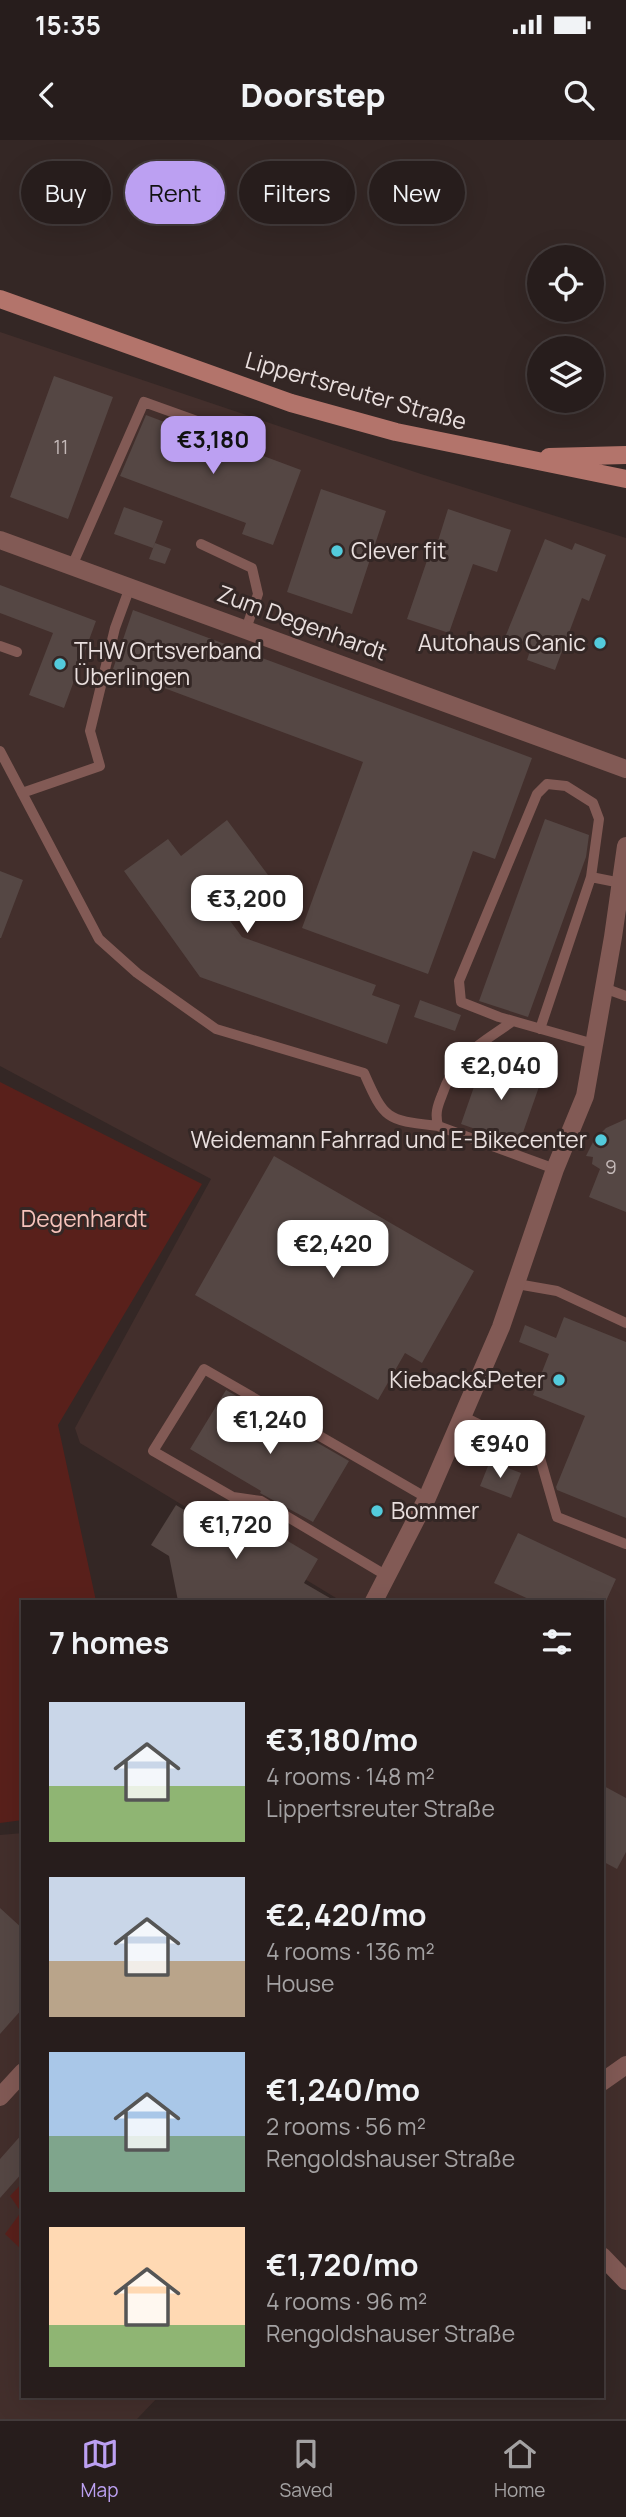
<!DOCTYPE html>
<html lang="en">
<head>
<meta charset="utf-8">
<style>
	:root { --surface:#271d1c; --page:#332a29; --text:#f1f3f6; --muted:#a4a2a3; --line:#433b3b; --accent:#bca0f2 }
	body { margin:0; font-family:Manrope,sans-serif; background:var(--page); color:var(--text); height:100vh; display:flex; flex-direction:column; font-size:26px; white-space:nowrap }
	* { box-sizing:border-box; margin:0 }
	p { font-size:23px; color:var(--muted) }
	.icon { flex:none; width:38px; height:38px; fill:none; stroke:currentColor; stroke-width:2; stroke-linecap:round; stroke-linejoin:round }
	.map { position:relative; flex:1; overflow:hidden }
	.details { position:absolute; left:21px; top:1460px; width:583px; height:798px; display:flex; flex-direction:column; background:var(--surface); border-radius:0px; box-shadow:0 7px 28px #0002,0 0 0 2px var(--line) }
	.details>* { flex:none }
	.guide { position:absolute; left:21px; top:21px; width:584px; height:63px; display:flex; gap:14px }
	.buttons { position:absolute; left:527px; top:105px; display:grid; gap:14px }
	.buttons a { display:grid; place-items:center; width:77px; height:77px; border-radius:50%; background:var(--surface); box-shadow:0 7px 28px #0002,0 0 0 2px var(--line); font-size:35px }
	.price { position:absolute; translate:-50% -60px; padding:0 16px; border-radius:14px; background:#fff; color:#222; font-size:23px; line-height:46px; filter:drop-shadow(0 2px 4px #0008) }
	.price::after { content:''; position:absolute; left:50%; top:42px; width:21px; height:16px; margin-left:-10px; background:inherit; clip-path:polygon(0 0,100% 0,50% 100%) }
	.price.selected { background:var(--accent); color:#111 }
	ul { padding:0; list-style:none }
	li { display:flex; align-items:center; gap:21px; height:175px; padding:0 28px }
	li span { display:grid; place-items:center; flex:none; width:196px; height:140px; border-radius:0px; color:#555 }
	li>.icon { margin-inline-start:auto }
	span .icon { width:84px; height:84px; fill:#fffc; stroke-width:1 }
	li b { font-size:30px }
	h2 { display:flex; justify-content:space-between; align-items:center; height:84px; padding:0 28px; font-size:30px }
	.chip { padding:0 24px; border-radius:32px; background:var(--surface); box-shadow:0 7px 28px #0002,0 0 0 2px var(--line); font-size:24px; line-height:63px }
	.chip.selected { background:var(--accent); color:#111 }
	.status { display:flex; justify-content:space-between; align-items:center; height:49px; padding:0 35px; background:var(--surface); direction:ltr }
	.status svg { height:19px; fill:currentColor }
	header { display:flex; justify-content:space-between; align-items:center; height:91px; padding:0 28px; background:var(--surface); font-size:32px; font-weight:800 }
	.tabs { display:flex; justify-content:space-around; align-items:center; height:98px; border-top:2px solid var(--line); background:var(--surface); font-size:19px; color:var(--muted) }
	.tabs a { display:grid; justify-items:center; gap:4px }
	.tabs .selected { color:var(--accent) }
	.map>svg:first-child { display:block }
</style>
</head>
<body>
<div class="status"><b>15:35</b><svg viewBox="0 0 49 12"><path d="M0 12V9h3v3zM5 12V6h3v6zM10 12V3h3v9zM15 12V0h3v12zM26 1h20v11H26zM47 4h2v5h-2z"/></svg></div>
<header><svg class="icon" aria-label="back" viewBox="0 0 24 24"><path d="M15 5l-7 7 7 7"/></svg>Doorstep<svg class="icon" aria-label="search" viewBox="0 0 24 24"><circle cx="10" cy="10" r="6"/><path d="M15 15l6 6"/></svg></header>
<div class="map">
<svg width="626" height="2279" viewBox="0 0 626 2279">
	<rect width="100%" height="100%" fill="#342725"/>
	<path fill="#432f2c" d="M0,192L421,334L626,398V2129L602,2104V1461H341L80,1303L75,1288L211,1039L0,926Z
		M23,1693V2256H159L137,2279H0V1695Z"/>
	<path fill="#59201b" d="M0,942L202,1044L58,1285L96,1461H23V1680L0,1683Z
		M23,2042V2111L5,2094L21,2072L10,2056Z"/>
	<path fill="#554744" d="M54,236L113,257L68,379L10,357Z
		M146,275L220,303L221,300L301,330L273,405L242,394L246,383L120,336Z
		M321,349L386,371L352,474L287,452Z
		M124,367L163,381L153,408L114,394Z
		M448,369L511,390L497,432L473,424L449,493L407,479L434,400L438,401Z
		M545,399L572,410L575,403L606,415L589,461L582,458L555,530L527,520L532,505L506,495Z
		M155,403L171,409L165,424L149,419Z
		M0,445L96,481L64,568L29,555L53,493L0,473Z
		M133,470L532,618L495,719L473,711L428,834L302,788L363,622L113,529Z
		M545,679L589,695L586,717L528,877L479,861Z
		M227,680L274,743L228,778L242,797L376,845L372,855L400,865L387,904L200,837L124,731L168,699L181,716Z
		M0,731L23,740L1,798H0Z
		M420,860L461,875L455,891L414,877Z
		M483,921L541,941L519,1004L461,984Z
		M626,979V1072L589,1057L600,1029L592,1024L593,1017L586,1016L594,1000L606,988Z
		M274,1016L474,1131L422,1223L405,1213L378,1260L195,1155Z
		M564,1177L626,1202V1378L557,1350L556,1347L585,1276L533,1255L549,1214L519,1202L525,1185L556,1198Z
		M226,1250L349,1321L313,1382L260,1353L261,1351L190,1309Z
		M490,1321L521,1333L511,1358L480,1346Z
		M176,1365L233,1400L252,1367L258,1368L288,1386L281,1397L318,1419L304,1443L335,1461H178L169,1416L151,1405Z
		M518,1393L616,1439L606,1461H533L494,1443Z
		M602,1645L626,1658V1712L617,1729L602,1721Z
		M0,1768L23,1789V1868L0,1894Z
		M23,1993V2032L0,2058V2019Z"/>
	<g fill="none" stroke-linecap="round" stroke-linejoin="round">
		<path stroke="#825a55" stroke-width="10" d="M201,404L252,428L258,454L246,489
			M72,426L144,262L208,285
			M0,506L17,512
			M0,611L99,799L137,833L216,889L364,933C385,981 387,980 438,986
			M22,653L100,626L90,591L115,488L130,447
			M591,737L599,679L593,663L566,646L547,644L537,654L459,841L461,862L499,877L594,904
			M604,848L626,856
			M513,881C481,904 455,915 442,955C437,967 435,974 438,986L555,1029
			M540,889L591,737L621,743
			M517,1144L557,1151L626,1183
			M464,1277L505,1297L540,1318L557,1377L626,1404
			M387,1436L261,1361L233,1357L153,1311L204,1229L427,1358"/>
		<path stroke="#825a55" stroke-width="18" d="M0,400L626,629
			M374,1461L427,1358L501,1187L555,1029L585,956L613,797L626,706
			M602,1942L626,1925
			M0,1957L23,1932
			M602,2116L626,2141"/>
		<path stroke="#b3746b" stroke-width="18" d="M0,159L291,263L396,292L626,339
			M549,317L626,315"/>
	</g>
	<g fill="#53cbdc" stroke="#342725" stroke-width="2.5">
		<circle cx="337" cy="411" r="7"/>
		<circle cx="600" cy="503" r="7"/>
		<circle cx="60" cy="524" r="7"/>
		<circle cx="601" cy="1000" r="7"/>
		<circle cx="559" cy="1240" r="7"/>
		<circle cx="377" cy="1371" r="7"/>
	</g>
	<g text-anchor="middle" stroke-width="6" stroke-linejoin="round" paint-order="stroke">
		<g font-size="19" fill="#c4b9b8">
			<text x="61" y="314">11</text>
			<text x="611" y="1034">9</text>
		</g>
		<g font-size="23" fill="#e9dfde" stroke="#342725">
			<text transform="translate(356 251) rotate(16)" y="8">Lippertsreuter Straße</text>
			<text transform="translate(302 483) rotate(20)" y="8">Zum Degenhardt</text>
		</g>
		<g font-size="23" fill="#e9dfde" stroke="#342725" text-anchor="start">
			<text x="351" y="419">Clever fit</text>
			<text x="586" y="511" text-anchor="end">Autohaus Canic</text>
			<text x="74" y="519">THW Ortsverband<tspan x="74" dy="26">Überlingen</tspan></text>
			<text x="587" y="1008" text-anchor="end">Weidemann Fahrrad und E-Bikecenter</text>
			<text x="545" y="1248" text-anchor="end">Kieback&amp;Peter</text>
			<text x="391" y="1379">Bommer</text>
		</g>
		<g font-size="23" fill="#f6c3bb" stroke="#342725">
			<text x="84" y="1087">Degenhardt</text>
		</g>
	</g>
</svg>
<div class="buttons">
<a><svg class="icon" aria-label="locate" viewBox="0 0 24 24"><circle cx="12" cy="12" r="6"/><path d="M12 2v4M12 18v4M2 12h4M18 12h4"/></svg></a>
<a><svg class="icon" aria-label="layers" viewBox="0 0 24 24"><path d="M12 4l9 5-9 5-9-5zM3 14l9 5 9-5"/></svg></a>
</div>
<b class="price selected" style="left:213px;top:336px">€3,180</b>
<b class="price" style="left:247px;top:795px">€3,200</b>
<b class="price" style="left:501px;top:962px">€2,040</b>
<b class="price" style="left:333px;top:1140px">€2,420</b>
<b class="price" style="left:270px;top:1316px">€1,240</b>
<b class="price" style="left:500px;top:1340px">€940</b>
<b class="price" style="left:236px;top:1421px">€1,720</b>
<div class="guide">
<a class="chip">Buy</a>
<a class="chip selected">Rent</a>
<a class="chip">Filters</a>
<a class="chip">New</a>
</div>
<section class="details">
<h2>7 homes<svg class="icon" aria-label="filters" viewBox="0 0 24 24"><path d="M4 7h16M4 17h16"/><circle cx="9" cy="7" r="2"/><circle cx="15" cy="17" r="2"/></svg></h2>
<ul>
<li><span style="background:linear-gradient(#c9d6e8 60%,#8fb573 0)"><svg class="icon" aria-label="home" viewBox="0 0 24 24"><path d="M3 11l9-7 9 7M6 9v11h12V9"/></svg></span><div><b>€3,180/mo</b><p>4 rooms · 148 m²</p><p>Lippertsreuter Straße</p></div></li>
<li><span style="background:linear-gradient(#c9d6e8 60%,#b9a48a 0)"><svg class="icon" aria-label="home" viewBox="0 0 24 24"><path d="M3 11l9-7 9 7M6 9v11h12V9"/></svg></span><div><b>€2,420/mo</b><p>4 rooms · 136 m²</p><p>House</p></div></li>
<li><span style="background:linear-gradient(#a9c7e8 60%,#7fa58c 0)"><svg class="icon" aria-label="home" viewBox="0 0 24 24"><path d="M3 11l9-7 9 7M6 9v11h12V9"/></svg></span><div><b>€1,240/mo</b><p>2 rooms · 56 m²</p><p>Rengoldshauser Straße</p></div></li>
<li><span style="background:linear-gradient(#ffd9b3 70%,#8fb573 0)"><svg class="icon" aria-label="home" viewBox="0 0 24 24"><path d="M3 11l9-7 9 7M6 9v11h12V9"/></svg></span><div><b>€1,720/mo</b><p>4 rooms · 96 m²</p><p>Rengoldshauser Straße</p></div></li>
</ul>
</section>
</div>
<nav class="tabs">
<a class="selected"><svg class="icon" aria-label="map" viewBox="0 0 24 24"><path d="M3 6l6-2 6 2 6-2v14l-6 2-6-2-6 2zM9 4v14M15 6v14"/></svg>Map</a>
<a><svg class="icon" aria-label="saved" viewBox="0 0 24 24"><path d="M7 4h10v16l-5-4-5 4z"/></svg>Saved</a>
<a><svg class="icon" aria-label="home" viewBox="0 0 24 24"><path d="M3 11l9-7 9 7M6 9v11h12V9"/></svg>Home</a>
</nav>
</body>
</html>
